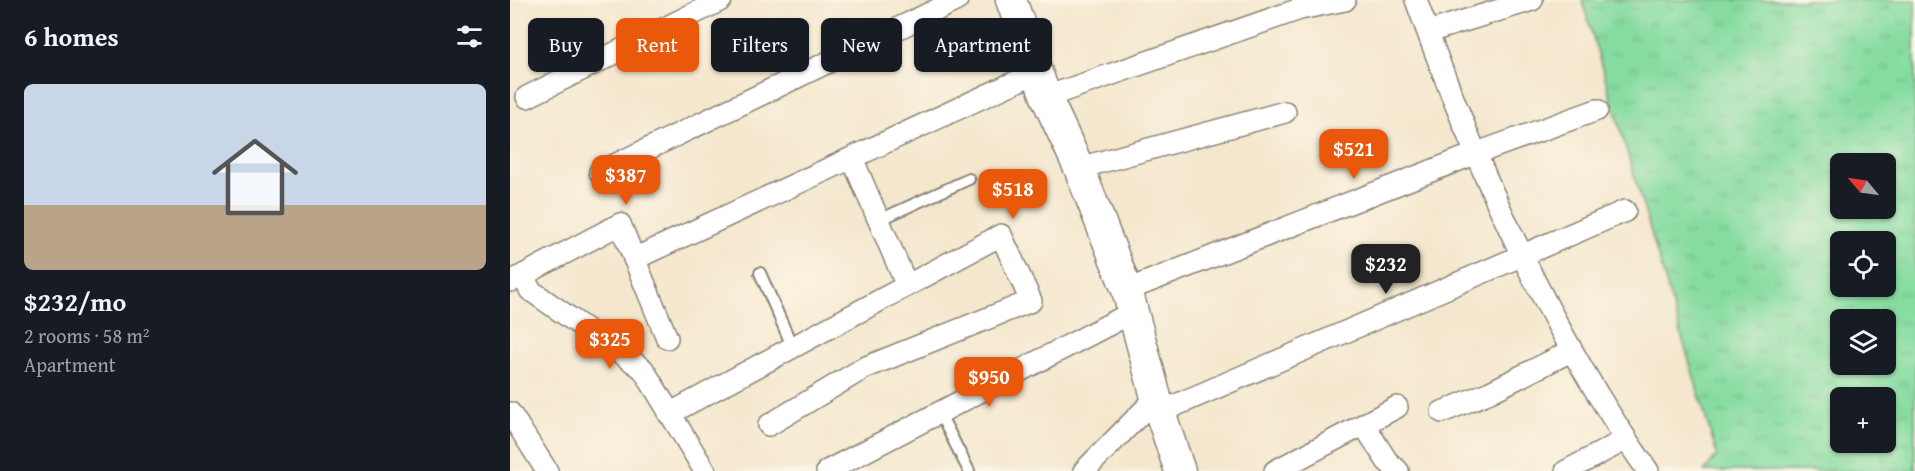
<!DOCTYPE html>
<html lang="en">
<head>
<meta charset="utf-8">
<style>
	:root { --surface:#171b24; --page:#242831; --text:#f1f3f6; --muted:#9ea1a6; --accent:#ea580c }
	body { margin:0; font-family:"Gentium Book Plus",serif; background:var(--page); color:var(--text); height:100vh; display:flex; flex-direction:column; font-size:22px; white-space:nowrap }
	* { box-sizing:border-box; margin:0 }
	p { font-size:20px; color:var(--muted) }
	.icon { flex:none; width:33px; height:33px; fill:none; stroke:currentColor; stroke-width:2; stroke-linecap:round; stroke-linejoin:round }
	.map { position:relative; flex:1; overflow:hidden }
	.details { display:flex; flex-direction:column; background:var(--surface); width:510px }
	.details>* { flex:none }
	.banner { position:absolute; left:18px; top:18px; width:570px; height:54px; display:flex; gap:12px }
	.needle { width:39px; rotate:299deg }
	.buttons { position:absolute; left:1320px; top:153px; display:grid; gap:12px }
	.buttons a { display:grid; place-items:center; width:66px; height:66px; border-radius:9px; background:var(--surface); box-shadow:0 2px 4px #0004; font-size:30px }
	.price { position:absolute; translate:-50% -51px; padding:0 14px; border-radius:12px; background:var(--accent); color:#fff; font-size:20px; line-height:39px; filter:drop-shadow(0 2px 3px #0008) }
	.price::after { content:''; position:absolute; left:50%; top:36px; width:18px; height:14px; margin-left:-9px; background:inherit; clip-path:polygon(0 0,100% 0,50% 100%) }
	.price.on { background:#222; color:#fff }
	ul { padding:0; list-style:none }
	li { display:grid; align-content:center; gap:12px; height:318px; padding:0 24px }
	li span { display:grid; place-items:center; height:186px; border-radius:9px; color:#555 }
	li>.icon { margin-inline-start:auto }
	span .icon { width:108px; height:108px; fill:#fffc; stroke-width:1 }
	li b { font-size:26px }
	h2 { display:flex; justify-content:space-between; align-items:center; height:72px; padding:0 24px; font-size:26px }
	.chip { padding:0 21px; border-radius:9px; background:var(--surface); box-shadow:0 2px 4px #0004; font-size:21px; line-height:54px }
	.chip.on { background:var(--accent); color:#fff }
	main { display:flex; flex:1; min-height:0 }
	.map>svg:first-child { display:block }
</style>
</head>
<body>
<main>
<section class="details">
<h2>6 homes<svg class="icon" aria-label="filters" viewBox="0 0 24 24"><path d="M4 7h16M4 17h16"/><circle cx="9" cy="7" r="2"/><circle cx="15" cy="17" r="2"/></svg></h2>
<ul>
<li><span style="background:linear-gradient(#c9d6e8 65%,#b9a48a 0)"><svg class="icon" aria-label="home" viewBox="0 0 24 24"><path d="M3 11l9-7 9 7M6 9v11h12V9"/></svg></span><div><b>$232/mo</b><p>2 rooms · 58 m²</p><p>Apartment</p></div></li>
</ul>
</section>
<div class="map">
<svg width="1405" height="471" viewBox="0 0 1405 471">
	<defs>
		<pattern id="grass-tufts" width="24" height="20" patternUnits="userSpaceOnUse" patternTransform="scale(1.5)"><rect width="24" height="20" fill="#86dca0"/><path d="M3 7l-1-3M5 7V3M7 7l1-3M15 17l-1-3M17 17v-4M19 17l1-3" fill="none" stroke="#73bc89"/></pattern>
	</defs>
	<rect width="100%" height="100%" fill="#fcf5e5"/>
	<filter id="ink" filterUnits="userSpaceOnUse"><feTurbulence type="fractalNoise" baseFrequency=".0167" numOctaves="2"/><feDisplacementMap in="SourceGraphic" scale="12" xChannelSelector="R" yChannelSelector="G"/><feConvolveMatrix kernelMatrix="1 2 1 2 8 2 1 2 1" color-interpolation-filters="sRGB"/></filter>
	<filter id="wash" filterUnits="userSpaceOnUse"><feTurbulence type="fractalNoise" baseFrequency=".008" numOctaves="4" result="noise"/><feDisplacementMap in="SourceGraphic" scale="24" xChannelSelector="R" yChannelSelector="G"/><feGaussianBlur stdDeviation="1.35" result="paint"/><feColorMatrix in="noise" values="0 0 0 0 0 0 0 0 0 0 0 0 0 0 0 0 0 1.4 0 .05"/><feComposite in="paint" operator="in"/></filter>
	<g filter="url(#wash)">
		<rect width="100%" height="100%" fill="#f4e7cd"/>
		<path fill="url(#grass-tufts)" stroke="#517c5e" stroke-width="1.5" fill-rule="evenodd" d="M1072,0H1405V471H1194L1207,455ZM1330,164H1376V208H1330ZM1330,242H1376V286H1330ZM1330,320H1376V364H1330ZM1330,398H1376V442H1330Z"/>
	</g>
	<g filter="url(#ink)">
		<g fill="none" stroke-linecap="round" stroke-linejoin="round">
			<g stroke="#888274" stroke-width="14">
				<path id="lane" d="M369,220L459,179
					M250,273L283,348
					M429,412L459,471"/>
			</g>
			<g stroke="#888274" stroke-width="24">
				<path id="street" d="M906,0C965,164 1037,328 1138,471
					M918,32L1022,0
					M17,97L211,0
					M536,97L790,9L835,0
					M342,158L397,286
					M569,168L775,112
					M90,172L447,0
					M124,259L527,72
					M13,275L20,290L133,369L195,471
					M2,281L110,224L157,338
					M617,290L967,153L1087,110
					M650,412L1115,211
					M932,412L980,392L1061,351
					M0,413L37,471
					M159,414L491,235L521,301L354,368L259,425
					M854,425L877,461L888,471
					M317,471L623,312
					M574,471L646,398
					M765,471L887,407
					M1056,471L1115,440"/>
			</g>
			<g stroke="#888274" stroke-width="33">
				<path id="secondary" d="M501,0L536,97L569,168L617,290L650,412L670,471"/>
			</g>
			<use href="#lane" stroke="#fff" stroke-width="10"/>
			<use href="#street" stroke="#fff" stroke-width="21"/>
			<use href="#secondary" stroke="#fff" stroke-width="30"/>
		</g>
	</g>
</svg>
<div class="buttons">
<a><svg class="needle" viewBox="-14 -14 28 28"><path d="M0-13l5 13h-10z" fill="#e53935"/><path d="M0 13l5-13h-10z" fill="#9ea1a6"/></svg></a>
<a><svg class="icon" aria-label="locate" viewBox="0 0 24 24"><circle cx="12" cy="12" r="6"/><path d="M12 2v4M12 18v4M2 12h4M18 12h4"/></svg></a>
<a><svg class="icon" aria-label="layers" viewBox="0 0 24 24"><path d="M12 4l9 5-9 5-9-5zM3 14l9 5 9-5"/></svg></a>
<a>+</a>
</div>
<b class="price" style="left:844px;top:180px">$521</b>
<b class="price" style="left:116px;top:206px">$387</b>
<b class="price" style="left:503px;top:220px">$518</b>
<b class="price on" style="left:876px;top:295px">$232</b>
<b class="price" style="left:100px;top:370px">$325</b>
<b class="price" style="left:479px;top:408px">$950</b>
<div class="banner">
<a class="chip">Buy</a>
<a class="chip on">Rent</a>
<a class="chip">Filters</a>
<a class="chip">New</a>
<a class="chip">Apartment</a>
</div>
</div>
</main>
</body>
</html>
